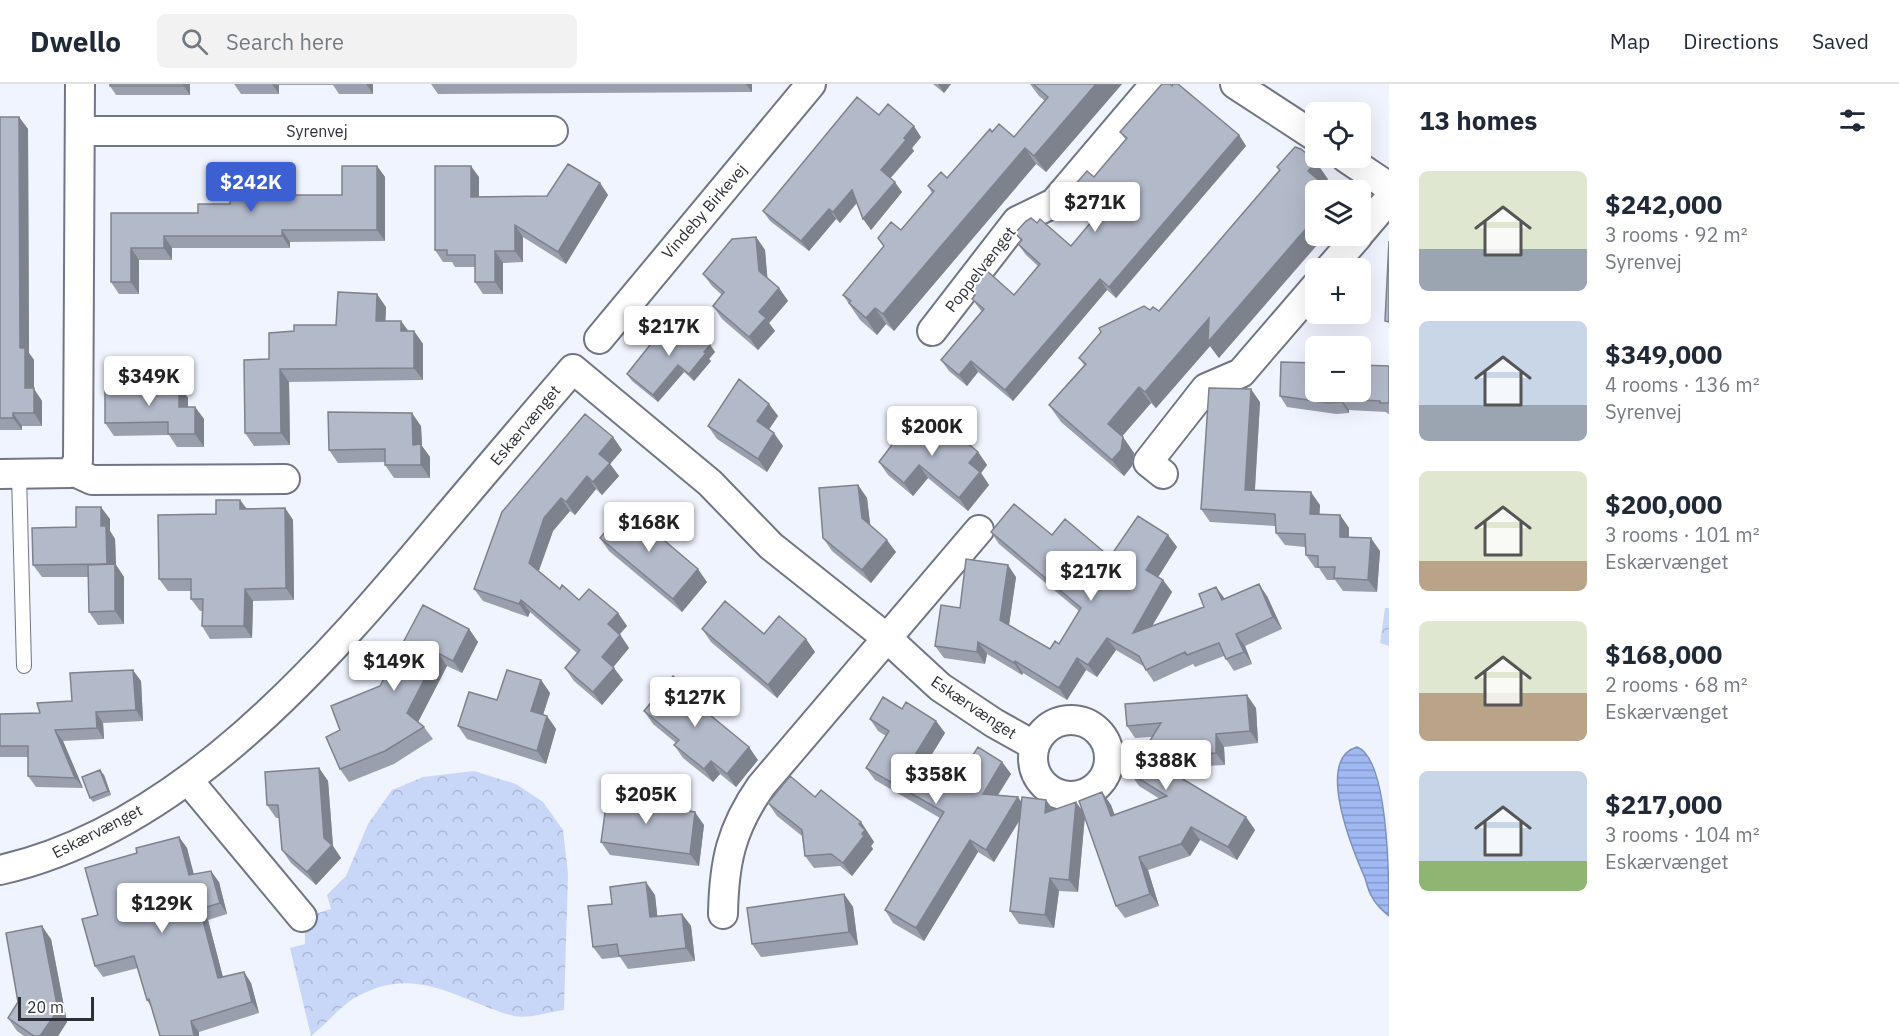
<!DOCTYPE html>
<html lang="en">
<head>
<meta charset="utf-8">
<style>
	:root { --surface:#fff; --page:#f2f2f3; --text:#1f2937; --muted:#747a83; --line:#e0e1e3; --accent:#3c60d1 }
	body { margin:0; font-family:"IBM Plex Sans",sans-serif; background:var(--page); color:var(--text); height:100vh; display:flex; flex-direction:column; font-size:22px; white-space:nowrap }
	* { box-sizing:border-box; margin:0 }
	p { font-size:20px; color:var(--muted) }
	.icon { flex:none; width:33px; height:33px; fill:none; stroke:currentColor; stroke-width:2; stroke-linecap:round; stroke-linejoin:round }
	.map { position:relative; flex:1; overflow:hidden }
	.drawer { display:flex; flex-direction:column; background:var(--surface); width:510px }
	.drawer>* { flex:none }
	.buttons { position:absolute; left:1305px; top:18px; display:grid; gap:12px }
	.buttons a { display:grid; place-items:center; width:66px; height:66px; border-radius:9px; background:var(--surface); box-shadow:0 6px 24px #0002; font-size:30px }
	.scale { position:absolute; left:18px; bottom:15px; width:76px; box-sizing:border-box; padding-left:6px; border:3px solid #2d2f36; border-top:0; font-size:16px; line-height:21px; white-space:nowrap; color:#2d2f36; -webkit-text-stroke:4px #fff; paint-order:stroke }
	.price { position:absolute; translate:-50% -51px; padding:0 14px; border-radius:6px; background:#fff; color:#222; font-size:20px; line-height:39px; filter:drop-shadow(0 2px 3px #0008) }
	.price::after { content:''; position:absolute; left:50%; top:36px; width:18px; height:14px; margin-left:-9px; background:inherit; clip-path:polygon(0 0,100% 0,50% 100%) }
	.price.current { background:var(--accent); color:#fff }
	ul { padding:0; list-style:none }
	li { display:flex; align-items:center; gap:18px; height:150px; padding:0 30px }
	li span { display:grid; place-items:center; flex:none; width:168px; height:120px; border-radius:9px; color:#555 }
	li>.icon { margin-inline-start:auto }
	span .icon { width:72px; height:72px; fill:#fffc; stroke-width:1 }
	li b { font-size:26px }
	h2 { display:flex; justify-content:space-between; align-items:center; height:72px; padding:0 30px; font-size:26px }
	header { display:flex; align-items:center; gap:36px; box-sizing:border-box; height:84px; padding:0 30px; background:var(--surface); border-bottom:2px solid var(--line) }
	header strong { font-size:28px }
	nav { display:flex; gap:33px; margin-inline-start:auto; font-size:21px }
	.search { width:420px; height:54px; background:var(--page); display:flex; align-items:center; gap:15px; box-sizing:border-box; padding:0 21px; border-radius:9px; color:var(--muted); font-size:22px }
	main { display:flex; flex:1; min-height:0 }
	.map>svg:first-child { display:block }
</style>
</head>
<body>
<header>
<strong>Dwello</strong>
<div class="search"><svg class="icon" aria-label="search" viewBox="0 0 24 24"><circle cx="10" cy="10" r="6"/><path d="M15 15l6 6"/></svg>Search here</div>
<nav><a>Map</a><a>Directions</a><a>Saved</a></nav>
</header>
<main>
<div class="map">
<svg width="1389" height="952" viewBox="0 0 1389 952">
	<defs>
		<pattern id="forest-crowns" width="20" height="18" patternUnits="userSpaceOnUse" patternTransform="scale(1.5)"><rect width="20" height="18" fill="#c8d6f7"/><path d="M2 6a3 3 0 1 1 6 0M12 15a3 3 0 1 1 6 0" fill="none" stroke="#acb8d4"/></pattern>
		<pattern id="water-rules" width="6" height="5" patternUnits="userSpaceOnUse" patternTransform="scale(1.5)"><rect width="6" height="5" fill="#a1b9f3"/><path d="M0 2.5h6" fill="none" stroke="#8497c6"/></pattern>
	</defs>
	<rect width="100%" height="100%" fill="#f0f4fe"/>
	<path fill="url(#forest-crowns)" d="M1385,524H1389V562L1380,559Z
		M474,687L516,700L543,718L563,746L568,790L564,926C550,928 528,935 514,932C461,918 419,880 360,911C340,921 328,939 311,952L290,864L305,860V846L315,830L331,825L327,811L346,792L368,740L392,706L423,693Z"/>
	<path fill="url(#water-rules)" stroke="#7e90ba" stroke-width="1.5" d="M1357,663C1389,675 1389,798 1389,832C1382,826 1375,820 1371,811C1368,806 1367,800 1365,794C1354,769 1314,675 1357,663Z"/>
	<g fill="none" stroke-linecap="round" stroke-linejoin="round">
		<g stroke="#707685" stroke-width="16">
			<path id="service" d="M19,390L24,582"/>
		</g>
		<g stroke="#707685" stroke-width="32">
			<path id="minor" d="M1235,0L1316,53
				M80,47H553
				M1346,74L1389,103
				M1360,149L1389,115
				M1330,184L1358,152
				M932,247L1017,137L1054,119L1155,0
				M599,255L811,0
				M75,385L81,391L92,396L285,395
				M0,390L70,389L78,377L80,0
				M1163,390L1148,378L1206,304L1241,289L1316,202
				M1033 674a38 38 0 1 1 76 0a38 38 0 1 1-76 0Z
				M188,696L302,833
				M0,786C182,745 325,578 440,441C484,389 528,337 573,285L710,399L771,462L888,555L940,603L994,639L1035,662
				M723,830C724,778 731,745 761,702L979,446"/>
		</g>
		<use href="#service" stroke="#fff" stroke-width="14"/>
		<use href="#minor" stroke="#fff" stroke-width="28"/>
	</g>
	<path fill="#999fad" d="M190,0V11H116L110,2Z
		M234,0H373V10H339L333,1H279V10H241Z
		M431,0H752V8L438,10Z
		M933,0H951L944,9Z
		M1030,0H1122L1046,88L1036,80L894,247L886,240L877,251L860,236L843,211L884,162L878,154L901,146L932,109L928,102L947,94L992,48L1014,53L1045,17L1039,12Z
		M879,31L921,53L912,64L914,67L890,94L902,108L871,146L857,119L840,139L836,135L809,167L770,137L763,127Z
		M0,33H19L28,45L29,269L34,276V305L42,317V342H22V346H0Z
		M1120,48L1239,51L1246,62L1116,214L1107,206L1013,317L978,288L967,302L949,287L941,276L982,228L972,215L974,213L969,206L1014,211L1038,182L1026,171L1018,160L1021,157L1015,149L1037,139L1071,162L1095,134L1084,124L1076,113L1078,111L1073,103L1094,93L1126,56Z
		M377,82L385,93V157L290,158V164H172V176H139V210H119L111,198V129H198L230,120L288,83L296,95V111H342Z
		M1277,83L1328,95L1323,100L1219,274L1210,262L1156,324L1151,319L1122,352L1134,369L1132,382L1124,392L1061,338L1049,321L1084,281L1079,274L1150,226L1159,227L1279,86Z
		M479,93V113L547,112L600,99L608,111L566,180L523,153V178L503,179V210H483L475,198V183H455L452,178H443L435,166Z
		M756,153L765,166L767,194L779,204L788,217L769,239L775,247L758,266L722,235L713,222L722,211L712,202L703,190Z
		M386,223L385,237H401L408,247H414L423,260V296L289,298L290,361L254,362L245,349L269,275L294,247L336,241Z
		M677,243L710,261L715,268L709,275L711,277L694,297L684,288L658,318L632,297L627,290Z
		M1389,282V330H1388L1386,328L1349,326V329L1336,330L1287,323L1280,312Z
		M179,301L188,314V323H195L204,335V363H177L169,351L114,352L105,339Z
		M1260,318L1255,406L1320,421L1319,430L1340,431L1349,444V453L1380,467L1377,508L1343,507L1335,496H1327L1319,484H1315L1306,471L1305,463L1285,461L1276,449L1275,442L1210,438L1201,425Z
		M769,320L778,332L769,345L783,362L767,388L717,355L708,342Z
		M421,342L422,362L430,373V394H394L385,381V378L338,379L329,366Z
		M613,353L622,366L610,380L619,392L602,411L596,405L575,431L570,427L553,447L539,487L560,505L579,516L618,529L627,542L620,550L629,564L613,583L623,596L602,621L574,597L565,584L577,569L530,528L528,533L483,517L474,505Z
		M944,357L978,368L987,381L981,389L989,401L968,427L928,394L913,412L888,391L879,378Z
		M858,401L867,414L870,441L896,468L871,499L832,467L823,454Z
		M240,416L246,424H285L293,436L294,516L253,517L252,554L210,555L202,542V527H200L191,515V507H168L159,495L216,430Z
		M110,435V447L115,455L116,481L124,493V540L98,541L89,528L88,493H42L33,481L76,443Z
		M991,448L1052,451L1110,473L1168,451L1177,463L1158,493L1163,496L1172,508L1152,542L1204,523L1216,503L1224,514L1267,512L1282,545L1245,562L1252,580L1234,587L1224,572L1195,583L1193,580L1154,598L1143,582L1116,566L1097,593L1086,586L1067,616L1023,589L1022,591L987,570L985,580L944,574L935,562L960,524L1016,493L1009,541L1050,565L1059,560L1079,527L999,460Z
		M600,454L707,498L682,528L609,467Z
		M469,545L478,558L462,589L447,582L418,638L424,643L433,655L394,680L349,698L340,685V646Z
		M702,545L764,550L806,555L815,568L777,614L711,558Z
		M541,596L550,609L543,631L547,632L556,645L546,680L467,655L458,642L497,616Z
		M141,597L143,637L103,639L104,655L63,657L83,704L36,703L28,692V673H0V630L40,629L72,617Z
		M1256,624L1258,659L1224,663L1225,681L1166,684L1246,733L1255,746L1237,776L1200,756L1190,772L1148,786L1159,822L1125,834L1116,822L1085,733L1078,808L1059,807L1054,844L1019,840L1010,827L1020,736L994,778L978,768L924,857L893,839L885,826L940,734L875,696L866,684L886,652L878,647L870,635L902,625L936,637L945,649L927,678L957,696L1002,678L1011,690L998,711L1021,718L1046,716L1053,726L1083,727L1102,708L1111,721L1115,731L1160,715L1139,702L1130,689L1152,653L1135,654L1127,642Z
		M707,625L705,626L758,676L736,703L720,690L713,698L683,674L674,661L676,659L653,640L644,627Z
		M319,684L328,697L333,762L341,774L316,801L291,779L282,766L279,734H276L267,721Z
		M104,691L111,711L93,718L90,714Z
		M644,712L651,722L704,741L699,782L610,771L601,758Z
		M815,713L861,738L874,758L871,762L873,765L852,792L840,782L814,784L805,772L802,752L777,732L768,719Z
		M179,753L187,764L193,790L219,798L227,830L208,836L223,893L244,888L251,899L259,929L199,948L151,923L147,916L138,884L103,893L95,882L137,769Z
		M844,810L853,823L858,861L761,873L752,860Z
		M655,811L657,832L682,830L691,842L695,877L628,885L620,873L602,875L593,863L612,820Z
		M51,855L67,938L58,952H24L17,947L8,934L18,918Z"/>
	<path fill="#7d828d" d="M184,0H190V11L184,2Z
		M272,0L279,1V10Z
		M366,0H373V10Z
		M746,0H752V8Z
		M938,0H951L944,9Z
		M1096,0H1122L1046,88L1034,72Z
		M19,33L28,45L29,269L34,276V305L42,317V342L34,329L25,304L20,264Z
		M914,42L921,53L912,64L914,67L888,97L881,86L904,54Z
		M1239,51L1246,62L1116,214L1109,203Z
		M1025,64L1036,80L894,247L883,230Z
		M1316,78L1328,95L1320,104L1308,87Z
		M377,82L385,93V157L377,146Z
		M471,82L479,93V125L471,113Z
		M288,83L296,95V122L288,111Z
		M895,98L902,108L871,146L863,135Z
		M600,99L608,111L566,180L558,168Z
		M852,106L859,116L840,139L833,128Z
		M829,125L836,135L809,167L801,157Z
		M1316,133V152H1325L1219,274L1210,262L1156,324L1145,308L1209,234Z
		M515,141L523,153V178L515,167Z
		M282,146L290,158V164L282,152Z
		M164,152L172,164V176L164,164Z
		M756,153L765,166L768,200L759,187Z
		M131,164L139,176V210L131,198Z
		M495,167L503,179V210L495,198Z
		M1100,195L1107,206L1013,317L1005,306Z
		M779,204L788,217L769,239L775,247L758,266L749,253L759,228Z
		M377,210L386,223L385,250L376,237Z
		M875,224L886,240L877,251L866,234Z
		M401,237L410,249L401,247Z
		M414,247L423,260V296L414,284Z
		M710,261L715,268L709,275L711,277L694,297L689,290L704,268Z
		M971,277L978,288L967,302L959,291Z
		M678,281L684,288L658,318L653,311Z
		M280,285L289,298L290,361L281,349Z
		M179,301L188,314V335L179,323Z
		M1139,303L1151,319L1119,356L1108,340Z
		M1251,305L1260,318L1254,419L1245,406Z
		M1341,315L1349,326V329L1341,318Z
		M769,320L778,332L766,350L757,337Z
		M195,323L204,335V363L195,350Z
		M13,329L22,342V346L13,334Z
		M412,329L421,342L422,362L430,373V394L421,381L413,361Z
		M774,349L783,362L767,388L758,375Z
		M613,353L622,366L610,380L619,392L602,411L593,398L599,370Z
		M1123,353L1134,369L1132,382L1124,392L1112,376Z
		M978,368L987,381L981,389L989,401L968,427L959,414L969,379Z
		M919,381L928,394L913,412L904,399Z
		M587,392L596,405L575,431L566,418Z
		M858,401L867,414L871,447L862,434Z
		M1311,408L1320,421L1319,443L1310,430Z
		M561,414L570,427L553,447L537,491L529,479L544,434Z
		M240,416L249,428L240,425Z
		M101,423L110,435V447L115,455L116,481L124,493V540L115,527L101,442Z
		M285,424L293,436L294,516L286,504Z
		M1340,431L1349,444V466L1340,453Z
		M1168,451L1177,463L1155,498L1146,486Z
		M1371,454L1380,467L1377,508L1368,496Z
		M887,456L896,468L871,499L862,486Z
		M1008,481L1016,493L1008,548L1000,536Z
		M698,485L707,498L682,528L673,515Z
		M1163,496L1172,508L1141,561L1133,549Z
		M1259,500L1267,512L1282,545L1273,533Z
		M1216,503L1225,515L1222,516Z
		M245,505L253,517L252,554L244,542Z
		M521,516L530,528L528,533L519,520Z
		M618,529L627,542L617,553L608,540Z
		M469,545L478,558L462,589L453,577Z
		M1236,550L1245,562L1252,580L1244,568Z
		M620,551L629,564L611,586L602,573Z
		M1107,554L1116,566L1097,593L1088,581Z
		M806,555L815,568L777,614L768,601Z
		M978,558L987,570L985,580L977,568Z
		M438,569L447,582L416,642L407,629Z
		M1077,574L1086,586L1067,616L1059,604Z
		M1015,577L1023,589L1022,591L1014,579Z
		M614,584L623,596L602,621L593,608Z
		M133,586L141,597L143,637L136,626Z
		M541,596L550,609L540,640L531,627Z
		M1247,611L1256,624L1258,659L1250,647Z
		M698,612L707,625L702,630L693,617Z
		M96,628L103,639L104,655L97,644Z
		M547,632L556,645L546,680L537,667Z
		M936,637L945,649L924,683L915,671Z
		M55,646L63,657L83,704L75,694Z
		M1216,650L1224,663L1225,681L1216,669Z
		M749,663L758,676L736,703L727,690Z
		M711,677L720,690L713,698L704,685Z
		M1002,678L1011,690L991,722L983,710Z
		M319,684L328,697L333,762L341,774L316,801L307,788L324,754Z
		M100,686L104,691L111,711L108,707Z
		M1102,708L1111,721L1119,745L1111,732Z
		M644,712L653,725L643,721Z
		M1018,713L1026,725L994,778L986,766Z
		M1046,716L1055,728L1045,729Z
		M1076,718L1085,730L1078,808L1069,796Z
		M695,728L704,741L699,782L690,770Z
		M1246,733L1255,746L1237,776L1228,763Z
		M861,738L874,758L871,762L873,765L852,792L843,779L862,750L859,740Z
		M1191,743L1200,756L1190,772L1181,760Z
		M179,753L187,764L197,802L189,791Z
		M970,756L978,768L924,857L916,844Z
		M1139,773L1148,786L1159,822L1150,810Z
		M211,787L219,798L227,830L220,819Z
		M1050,794L1059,807L1054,844L1045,831Z
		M646,798L655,811L659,846L650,833Z
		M844,810L853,823L858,861L849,848Z
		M200,825L208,836L226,905L218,894Z
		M682,830L691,842L695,877L686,864Z
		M42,842L51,855L67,938L58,952H40Z
		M244,888L251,899L259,929L252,918Z
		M191,937L199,948V952H194Z"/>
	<path fill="#b2b9c9" stroke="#7d828d" stroke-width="1.5" d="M110,0H184V2H110Z
		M1033,0H1096L1034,72L1025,64L883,230L875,224L866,234L849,219L851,217L843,211L884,162L878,154L891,138L901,146L934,107L928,102L941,88L947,94L990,45L992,48L999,40L1014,53L1048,13Z
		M1162,0H1170L1172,2L1173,0H1178L1239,51L1109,203L1100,195L1005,306L971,277L959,291L941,276L984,225L972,215L975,211L969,206L985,185L1014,211L1040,180L1018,160L1022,156L1015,149L1026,137L1031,134L1037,139L1040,135L1071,162L1097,131L1076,113L1080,109L1073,103L1087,87L1094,93L1098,88L1127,54L1120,48Z
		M857,13L879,31L888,20L914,42L904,54L906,56L881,86L895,98L863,135L852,106L833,128L829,125L801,157L763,127Z
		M0,33H19L20,264H25V304H34V329H13V334H0Z
		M1295,63L1301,65L1316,78L1308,87L1330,106H1316V133L1208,258L1209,234L1145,308L1139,303L1108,340L1123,353L1121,366L1112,376L1049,321L1086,280L1079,274L1101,248L1099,244L1144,222L1150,226L1153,223L1159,227L1280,86L1277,83Z
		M568,80L600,99L558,168L515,141V167H495V198H475V171H447V166H435V82H471V113L547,112Z
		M231,82L288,83V111H342V82H377V146H282V152H164V164H131V198H111V129H198V120H230Z
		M756,153L759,187L779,204L759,228L766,234L749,253L713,222L724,208L703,190L732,155Z
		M1389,157V238L1385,237Z
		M338,208L377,210L376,237H401V247H414V284L280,285L281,349H245L244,276L269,275V249L294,247V241H336Z
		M682,237L710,261L704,268L706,269L689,290L678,281L653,311L627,290L654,256L657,258L673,239L677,243Z
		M1281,278L1316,279V308H1360V281L1389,282V319H1380V317L1341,315V318L1329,319L1280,312Z
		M739,295L769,320L757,337L774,349L758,375L708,342Z
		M179,301V323H195V350H168V338L105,339V302Z
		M1209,304L1251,305L1245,406L1311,408L1310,430L1340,431V453L1371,454L1368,496L1334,494L1335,483H1318V472L1306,471L1305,450L1276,449L1275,430L1201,425Z
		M328,328L412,329L413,361L421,360V381H385V365L329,366Z
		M585,330L613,353L599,370L610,379L593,398L587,392L566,418L561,414L544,434L529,479L560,505L562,501L579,516L589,505L618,529L608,540L620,551L602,573L614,584L593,608L565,584L580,566L521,516L519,520L474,505L502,428Z
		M913,333L944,357L953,347L978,368L969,379L980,388L959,414L919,381L904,399L879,378Z
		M858,401L862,434L887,456L862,486L823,454L819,404Z
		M216,416H240V425L285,424L286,504L245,505L244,542H202L203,515H191V495H159L158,431L216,430Z
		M1014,420L1052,451L1065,435L1110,473L1138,432L1168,451L1146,486L1163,496L1133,549L1204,523L1199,510L1216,503L1222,516L1259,500L1273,533L1236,550L1244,568L1226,575L1219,559L1187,571L1185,568L1146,586L1139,572L1107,554L1088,581L1077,574L1059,604L1015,577L1014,579L978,558L977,568L935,562L941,521L960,524L966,475L1008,481L1000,536L1050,565L1055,557L1059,560L1081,524L991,448Z
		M76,423H101V442H106L107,480L33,481L32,444L76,443Z
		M626,424L698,485L673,515L600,454Z
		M115,480V527L89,528L88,481Z
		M725,517L764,550L779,532L806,555L768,601L702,545Z
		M423,521L469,545L453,577L438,569L407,629L424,643L385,667L340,685L326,653L340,646L331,622L380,602Z
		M133,586L136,626L96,628L97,644L55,646L75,694L28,692V662H0V630L40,629L37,619L72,617L70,589Z
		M507,586L541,596L531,627L547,632L537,667L458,642L469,608L497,616Z
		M673,592L698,612L693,617L749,663L727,690L711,677L704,685L674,661L679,656L644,627Z
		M1247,611L1250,647L1216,650V669L1146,673L1246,733L1228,763L1191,743L1181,760L1139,773L1150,810L1116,822L1079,717L1102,708L1111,732L1167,712L1130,689L1161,639L1127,642L1125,620Z
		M883,613L902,625L906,618L936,637L915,671L957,696L978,663L1002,678L983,710L1018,713L986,766L970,756L916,844L885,826L944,728L866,684L889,647L870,635Z
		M319,684L324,754L332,761L307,788L282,766L278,721H267L265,688Z
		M100,686L108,707L90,714L82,693Z
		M790,692L815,713L821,706L861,738L859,740L865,746L862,750L864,752L843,779L831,770L805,772L802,746L768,719Z
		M608,707L644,712L643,721L695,728L690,770L601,758Z
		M1022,713L1046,716L1045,729L1076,718L1069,796L1050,794L1045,831L1010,827Z
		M179,753L189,791L211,787L220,819L200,825L218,894L244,888L252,918L191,937L194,952H160L149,915L147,916L134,872L95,882L82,835L98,831L85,784L137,769L136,764Z
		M646,798L650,833L682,830L686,864L619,872L617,860L593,863L588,822L612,820L610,803Z
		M844,810L849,848L752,860L747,824Z
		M42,842L58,926L40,952H34L8,934L18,918L6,849Z"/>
	<g text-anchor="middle" stroke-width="4.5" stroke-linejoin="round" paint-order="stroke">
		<g font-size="16" fill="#2d2f36" stroke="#fff">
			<text x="317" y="53">Syrenvej</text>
			<text transform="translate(704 127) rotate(-49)" y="6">Vindeby Birkevej</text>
			<text transform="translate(980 185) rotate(-52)" y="6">Poppelvænget</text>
			<text transform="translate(525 341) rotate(-50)" y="6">Eskærvænget</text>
			<text transform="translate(974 623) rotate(34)" y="6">Eskærvænget</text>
			<text transform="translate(97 747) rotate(-27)" y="6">Eskærvænget</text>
		</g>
	</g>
</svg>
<div class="buttons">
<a><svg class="icon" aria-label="locate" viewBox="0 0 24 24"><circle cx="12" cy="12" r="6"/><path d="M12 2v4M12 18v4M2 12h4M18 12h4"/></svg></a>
<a><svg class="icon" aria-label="layers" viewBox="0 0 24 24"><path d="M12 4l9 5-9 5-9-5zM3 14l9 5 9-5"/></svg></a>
<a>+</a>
<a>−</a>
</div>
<div class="scale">20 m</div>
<b class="price current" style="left:251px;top:129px">$242K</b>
<b class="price" style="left:1095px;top:149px">$271K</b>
<b class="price" style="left:669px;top:273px">$217K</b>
<b class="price" style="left:149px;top:323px">$349K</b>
<b class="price" style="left:932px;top:373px">$200K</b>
<b class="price" style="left:649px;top:469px">$168K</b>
<b class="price" style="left:1091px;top:518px">$217K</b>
<b class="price" style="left:394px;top:608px">$149K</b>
<b class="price" style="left:695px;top:644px">$127K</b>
<b class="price" style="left:1166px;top:707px">$388K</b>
<b class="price" style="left:936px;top:721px">$358K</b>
<b class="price" style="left:646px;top:741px">$205K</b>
<b class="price" style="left:162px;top:850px">$129K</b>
</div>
<section class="drawer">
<h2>13 homes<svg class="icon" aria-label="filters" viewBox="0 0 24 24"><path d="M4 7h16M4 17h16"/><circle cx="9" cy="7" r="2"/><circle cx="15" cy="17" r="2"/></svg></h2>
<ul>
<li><span style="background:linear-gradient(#dfe7d0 65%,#9aa5b1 0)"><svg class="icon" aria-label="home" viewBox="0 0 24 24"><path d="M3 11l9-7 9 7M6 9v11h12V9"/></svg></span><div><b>$242,000</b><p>3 rooms · 92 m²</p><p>Syrenvej</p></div></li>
<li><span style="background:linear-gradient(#c9d6e8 70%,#9aa5b1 0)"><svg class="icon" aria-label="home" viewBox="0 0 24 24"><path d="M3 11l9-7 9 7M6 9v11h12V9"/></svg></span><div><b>$349,000</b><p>4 rooms · 136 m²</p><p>Syrenvej</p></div></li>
<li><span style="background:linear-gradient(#dfe7d0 75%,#b9a48a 0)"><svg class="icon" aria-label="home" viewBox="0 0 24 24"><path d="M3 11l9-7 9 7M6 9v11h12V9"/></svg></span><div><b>$200,000</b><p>3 rooms · 101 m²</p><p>Eskærvænget</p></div></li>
<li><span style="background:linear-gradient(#dfe7d0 60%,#b9a48a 0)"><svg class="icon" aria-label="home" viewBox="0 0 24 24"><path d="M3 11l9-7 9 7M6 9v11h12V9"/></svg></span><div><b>$168,000</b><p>2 rooms · 68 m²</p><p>Eskærvænget</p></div></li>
<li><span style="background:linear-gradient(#c9d6e8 75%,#8fb573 0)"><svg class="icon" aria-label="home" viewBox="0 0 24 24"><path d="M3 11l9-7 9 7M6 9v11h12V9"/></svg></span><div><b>$217,000</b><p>3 rooms · 104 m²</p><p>Eskærvænget</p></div></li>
</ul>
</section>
</main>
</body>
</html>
